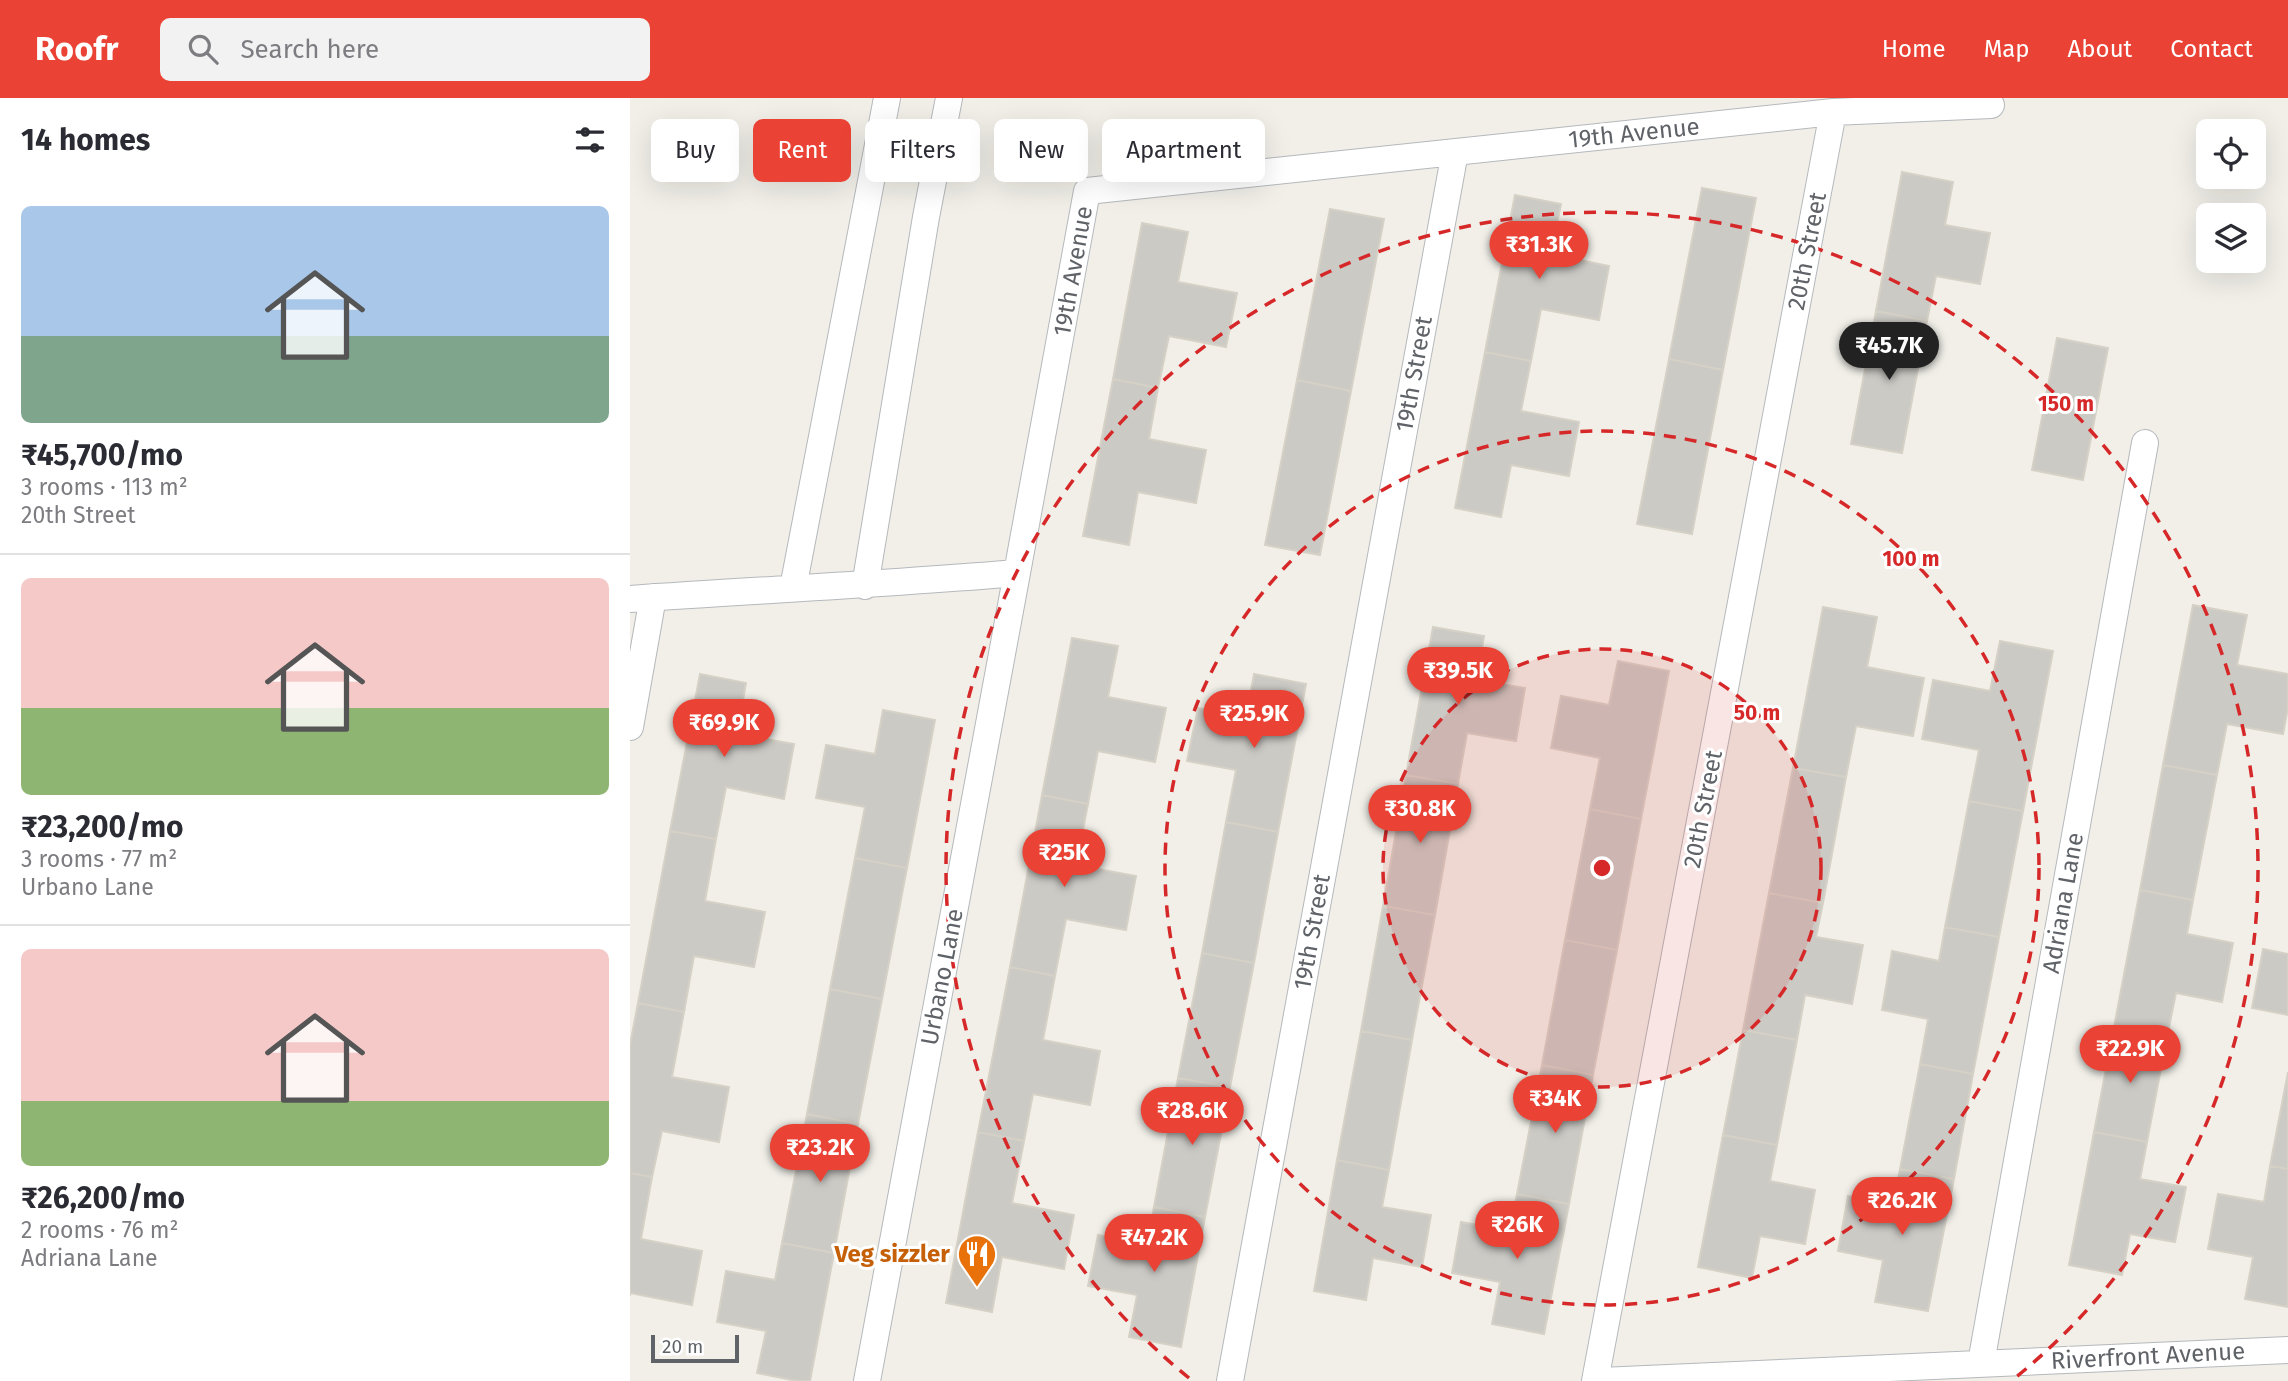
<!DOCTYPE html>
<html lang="en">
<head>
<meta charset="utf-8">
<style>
	:root { --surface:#fff; --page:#f2f2f3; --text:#2b2b33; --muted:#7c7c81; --line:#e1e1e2; --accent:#ea4335 }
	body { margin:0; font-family:"Fira Sans",sans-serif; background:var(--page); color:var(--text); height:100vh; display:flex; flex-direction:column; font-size:26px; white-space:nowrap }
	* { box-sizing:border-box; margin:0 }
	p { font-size:23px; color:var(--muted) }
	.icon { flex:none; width:38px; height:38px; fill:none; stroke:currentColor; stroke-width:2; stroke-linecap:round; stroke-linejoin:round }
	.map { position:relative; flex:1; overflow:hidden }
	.side { display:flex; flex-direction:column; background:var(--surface); width:630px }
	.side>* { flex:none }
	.top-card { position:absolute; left:21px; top:21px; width:665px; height:63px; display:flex; gap:14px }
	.buttons { position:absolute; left:1566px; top:21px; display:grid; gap:14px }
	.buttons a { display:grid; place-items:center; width:70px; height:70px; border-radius:10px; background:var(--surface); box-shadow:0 7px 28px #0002; font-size:35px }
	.scale { position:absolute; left:21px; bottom:18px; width:88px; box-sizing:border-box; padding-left:7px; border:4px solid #5f6368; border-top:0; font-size:19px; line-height:24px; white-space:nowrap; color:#5f6368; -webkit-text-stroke:5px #fff; paint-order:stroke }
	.price { position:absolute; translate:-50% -60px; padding:0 16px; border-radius:24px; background:var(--accent); color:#fff; font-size:23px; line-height:46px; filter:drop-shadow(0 2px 4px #0008) }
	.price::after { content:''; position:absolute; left:50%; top:42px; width:21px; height:16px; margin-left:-10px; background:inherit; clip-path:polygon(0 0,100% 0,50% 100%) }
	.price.selected { background:#222; color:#fff }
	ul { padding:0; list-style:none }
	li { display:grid; align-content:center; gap:14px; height:371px; padding:0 21px }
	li+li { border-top:2px solid var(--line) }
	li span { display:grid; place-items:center; height:217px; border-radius:10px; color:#555 }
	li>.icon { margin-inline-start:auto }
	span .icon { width:126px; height:126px; fill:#fffc; stroke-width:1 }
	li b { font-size:30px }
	h2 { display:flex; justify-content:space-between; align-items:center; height:84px; padding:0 21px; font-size:30px }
	.pill { padding:0 24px; border-radius:10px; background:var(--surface); box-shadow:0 7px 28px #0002; font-size:24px; line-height:63px }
	.pill.selected { background:var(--accent); color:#fff }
	header { display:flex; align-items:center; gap:42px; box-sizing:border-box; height:98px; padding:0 35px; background:var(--accent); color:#fff }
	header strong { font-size:33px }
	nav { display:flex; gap:38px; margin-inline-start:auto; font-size:24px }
	.search { width:490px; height:63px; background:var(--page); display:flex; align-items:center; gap:18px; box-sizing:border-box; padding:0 24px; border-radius:10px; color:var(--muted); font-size:26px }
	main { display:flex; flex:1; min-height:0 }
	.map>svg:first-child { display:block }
</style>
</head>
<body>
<header>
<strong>Roofr</strong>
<div class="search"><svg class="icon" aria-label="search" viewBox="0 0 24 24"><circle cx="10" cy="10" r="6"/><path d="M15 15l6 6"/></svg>Search here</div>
<nav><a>Home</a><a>Map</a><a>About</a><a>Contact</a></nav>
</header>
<main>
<section class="side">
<h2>14 homes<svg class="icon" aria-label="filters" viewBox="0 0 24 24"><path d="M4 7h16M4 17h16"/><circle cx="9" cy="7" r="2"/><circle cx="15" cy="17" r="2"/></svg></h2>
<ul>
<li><span style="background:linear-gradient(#a9c7e8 60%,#7fa58c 0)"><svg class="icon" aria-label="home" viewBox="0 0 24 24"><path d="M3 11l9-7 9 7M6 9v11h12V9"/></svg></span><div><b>₹45,700/mo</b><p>3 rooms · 113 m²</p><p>20th Street</p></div></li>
<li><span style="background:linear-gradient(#f6c9c9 60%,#8fb573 0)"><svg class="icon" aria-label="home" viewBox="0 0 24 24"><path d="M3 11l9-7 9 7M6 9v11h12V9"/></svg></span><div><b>₹23,200/mo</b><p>3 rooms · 77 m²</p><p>Urbano Lane</p></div></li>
<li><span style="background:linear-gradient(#f6c9c9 70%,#8fb573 0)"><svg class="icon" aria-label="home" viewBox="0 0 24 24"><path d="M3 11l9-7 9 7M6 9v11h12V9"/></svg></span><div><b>₹26,200/mo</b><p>2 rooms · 76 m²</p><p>Adriana Lane</p></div></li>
</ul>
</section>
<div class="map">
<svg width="1658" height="1283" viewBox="0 0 1658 1283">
	<rect width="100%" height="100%" fill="#f1efe8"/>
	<path fill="#cccac5" stroke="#d6d1c6" stroke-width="2" d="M1272,74L1323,84L1315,127L1360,135L1350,186L1306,178L1297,223L1246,213Z
		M1072,90L1126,100L1093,272L1039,261Z
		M885,97L931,106L921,156L979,168L969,222L911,211L901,263L855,254Z
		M700,111L754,121L721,293L667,282Z
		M512,125L558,134L548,184L607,195L596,249L539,238L528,290L483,281Z
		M1246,213L1297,223L1272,355L1221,346Z
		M1427,240L1478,250L1453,382L1402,372Z
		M855,254L901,263L891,313L949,324L939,378L881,367L871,419L825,410Z
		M1039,261L1093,272L1062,436L1007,426Z
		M483,281L528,290L519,341L576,352L566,405L508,394L499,447L453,438Z
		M667,282L721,293L690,457L635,447Z
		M1563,507L1617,517L1607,567L1658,576V610L1653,636L1597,626L1587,677L1533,667Z
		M1193,509L1247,519L1237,569L1294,580L1283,638L1226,628L1216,679L1163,670Z
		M803,529L854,538L847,582L895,590L886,643L837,635L828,686L776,677Z
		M442,540L488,548L478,599L536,610L525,664L468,653L458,706L412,697Z
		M1370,543L1423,553L1393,713L1339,703L1349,652L1292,641L1303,582L1360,593Z
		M988,563L1039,573L1011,721L960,711L970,660L921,650L931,598L979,607Z
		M70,576L116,585L107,636L164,646L154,701L96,689L86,741L40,733Z
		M624,576L676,586L648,734L596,724L606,672L557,663L568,610L616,620Z
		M253,612L305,622L277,770L225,760L235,709L186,700L196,647L245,656Z
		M1533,667L1587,677L1563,802L1510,792Z
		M1163,670L1216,679L1193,805L1139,795Z
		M776,677L828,686L805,817L753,808Z
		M412,697L458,706L446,767L506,778L496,832L436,821L425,878L380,869Z
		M1339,703L1393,713L1369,839L1315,829Z
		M960,711L1011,721L987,852L935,842Z
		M596,724L648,734L624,865L572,855Z
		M40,733L86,741L75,803L135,814L124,869L64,858L54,914L8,905Z
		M225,760L277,770L252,901L200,891Z
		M1510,792L1563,802L1557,836L1603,845L1592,904L1546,895L1537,939L1484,929Z
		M1139,795L1193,805L1186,839L1233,847L1222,906L1175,897L1167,942L1113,932Z
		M753,808L805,817L782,942L731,933Z
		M1315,829L1369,839L1343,976L1290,966L1298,921L1252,912L1262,853L1309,863Z
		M935,842L987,852L963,977L912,967Z
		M1633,851L1658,856V917L1622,910Z
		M572,855L624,865L600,989L548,980Z
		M380,869L425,878L413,942L470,953L460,1007L403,996L394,1043L348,1034Z
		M200,891L252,901L228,1026L177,1016Z
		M8,905L54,914L42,979L99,989L89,1044L32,1033L22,1079L0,1075V947Z
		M1484,929L1537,939L1517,1044L1464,1034Z
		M1113,932L1167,942L1147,1047L1093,1037Z
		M731,933L782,942L759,1072L707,1062Z
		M1290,966L1343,976L1324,1081L1270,1071Z
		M912,967L963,977L939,1106L887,1096Z
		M1658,974V1071L1640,1068Z
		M548,980L600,989L575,1119L524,1109Z
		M177,1016L228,1026L204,1155L152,1145Z
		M348,1034L394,1043L382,1105L444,1117L434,1171L372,1159L362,1214L316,1205Z
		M1464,1034L1517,1044L1510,1081L1556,1089L1545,1144L1500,1136L1492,1177L1439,1167Z
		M1093,1037L1147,1047L1140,1083L1185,1092L1175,1146L1130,1138L1122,1180L1068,1169Z
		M707,1062L759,1072L752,1109L801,1117L792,1169L743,1160L736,1202L684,1193Z
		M1640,1068L1658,1071V1209L1615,1201L1623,1159L1578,1151L1588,1096L1634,1104Z
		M1270,1071L1324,1081L1298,1213L1245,1204L1253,1162L1208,1153L1218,1098L1263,1107Z
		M0,1075L22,1079L11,1141L72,1153L62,1207L0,1195V1198Z
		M887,1096L939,1106L914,1236L862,1226L870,1184L822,1175L831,1124L880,1133Z
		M524,1109L575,1119L551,1249L499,1239L507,1197L458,1188L468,1137L517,1146Z
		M152,1145L204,1155L180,1283H167L127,1275L136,1233L87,1224L96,1173L145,1182Z"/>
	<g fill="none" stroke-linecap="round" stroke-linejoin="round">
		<g stroke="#b5b8bc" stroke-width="28">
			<path id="street" d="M235,488L296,119L319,0
				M163,490L257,0
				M0,501C129,492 258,486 387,475L457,93L1203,14L1361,7
				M0,629L23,499
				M1351,1265L1515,345
				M237,1283L387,475
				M600,1283L825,54
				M965,1283L1203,14
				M971,1283L1658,1252"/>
		</g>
		<use href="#street" stroke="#fff" stroke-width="26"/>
	</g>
	<circle cx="972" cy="770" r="219" fill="#d62828" fill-opacity=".12"/>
	<g fill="none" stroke="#d62828" stroke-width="3.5" stroke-dasharray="12 9">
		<circle cx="972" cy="770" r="219"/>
		<circle cx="972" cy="770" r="437"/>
		<path d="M559 1280A656 656 0 1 1 1385 1280"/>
	</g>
	<defs>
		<g id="restaurant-pin" transform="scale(2.0125)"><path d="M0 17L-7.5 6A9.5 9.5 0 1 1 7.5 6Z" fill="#e8710a" stroke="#fff"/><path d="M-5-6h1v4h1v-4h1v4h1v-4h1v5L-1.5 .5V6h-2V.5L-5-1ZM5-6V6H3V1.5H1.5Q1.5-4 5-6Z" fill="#fff"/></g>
	</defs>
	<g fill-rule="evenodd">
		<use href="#restaurant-pin" x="347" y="1156"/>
	</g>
	<g text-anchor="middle" stroke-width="6" stroke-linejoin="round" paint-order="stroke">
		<g font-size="24" fill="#5f6368" stroke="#fff">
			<text transform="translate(1004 35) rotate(-6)" y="8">19th Avenue</text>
			<text transform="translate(1177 153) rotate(-79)" y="8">20th Street</text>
			<text transform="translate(443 173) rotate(-80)" y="8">19th Avenue</text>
			<text transform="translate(784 276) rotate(-80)" y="8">19th Street</text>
			<text transform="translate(1073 711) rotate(-79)" y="8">20th Street</text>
			<text transform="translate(1433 805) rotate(-80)" y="8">Adriana Lane</text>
			<text transform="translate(682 834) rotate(-80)" y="8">19th Street</text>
			<text transform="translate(312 879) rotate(-79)" y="8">Urbano Lane</text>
			<text transform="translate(1518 1258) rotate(-3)" y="8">Riverfront Avenue</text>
		</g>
		<g font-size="24" font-weight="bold" fill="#c56008" stroke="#fff" text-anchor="end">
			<text x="320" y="1164">Veg sizzler</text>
		</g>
	</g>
	<circle cx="972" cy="770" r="10" fill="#d62828" stroke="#fff" stroke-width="3.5"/>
	<g font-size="21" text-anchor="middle" font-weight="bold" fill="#d62828" stroke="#fff" stroke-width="6" stroke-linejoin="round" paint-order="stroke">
		<text x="1436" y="313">150 m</text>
		<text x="1281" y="468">100 m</text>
		<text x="1127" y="622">50 m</text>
	</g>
</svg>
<div class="buttons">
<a><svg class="icon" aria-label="locate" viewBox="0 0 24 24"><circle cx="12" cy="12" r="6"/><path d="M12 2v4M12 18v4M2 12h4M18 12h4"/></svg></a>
<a><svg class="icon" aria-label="layers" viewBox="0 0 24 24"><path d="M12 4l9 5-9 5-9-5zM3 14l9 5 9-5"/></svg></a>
</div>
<div class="scale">20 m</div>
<b class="price" style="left:909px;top:183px">₹31.3K</b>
<b class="price selected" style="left:1259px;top:284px">₹45.7K</b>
<b class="price" style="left:828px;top:609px">₹39.5K</b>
<b class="price" style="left:624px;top:652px">₹25.9K</b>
<b class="price" style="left:94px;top:661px">₹69.9K</b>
<b class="price" style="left:790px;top:747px">₹30.8K</b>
<b class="price" style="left:434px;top:791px">₹25K</b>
<b class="price" style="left:1500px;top:987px">₹22.9K</b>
<b class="price" style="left:925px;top:1037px">₹34K</b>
<b class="price" style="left:562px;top:1049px">₹28.6K</b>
<b class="price" style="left:190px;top:1086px">₹23.2K</b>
<b class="price" style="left:1272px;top:1139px">₹26.2K</b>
<b class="price" style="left:887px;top:1163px">₹26K</b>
<b class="price" style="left:524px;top:1176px">₹47.2K</b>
<div class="top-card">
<a class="pill">Buy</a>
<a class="pill selected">Rent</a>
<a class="pill">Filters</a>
<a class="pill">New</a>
<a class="pill">Apartment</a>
</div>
</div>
</main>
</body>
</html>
